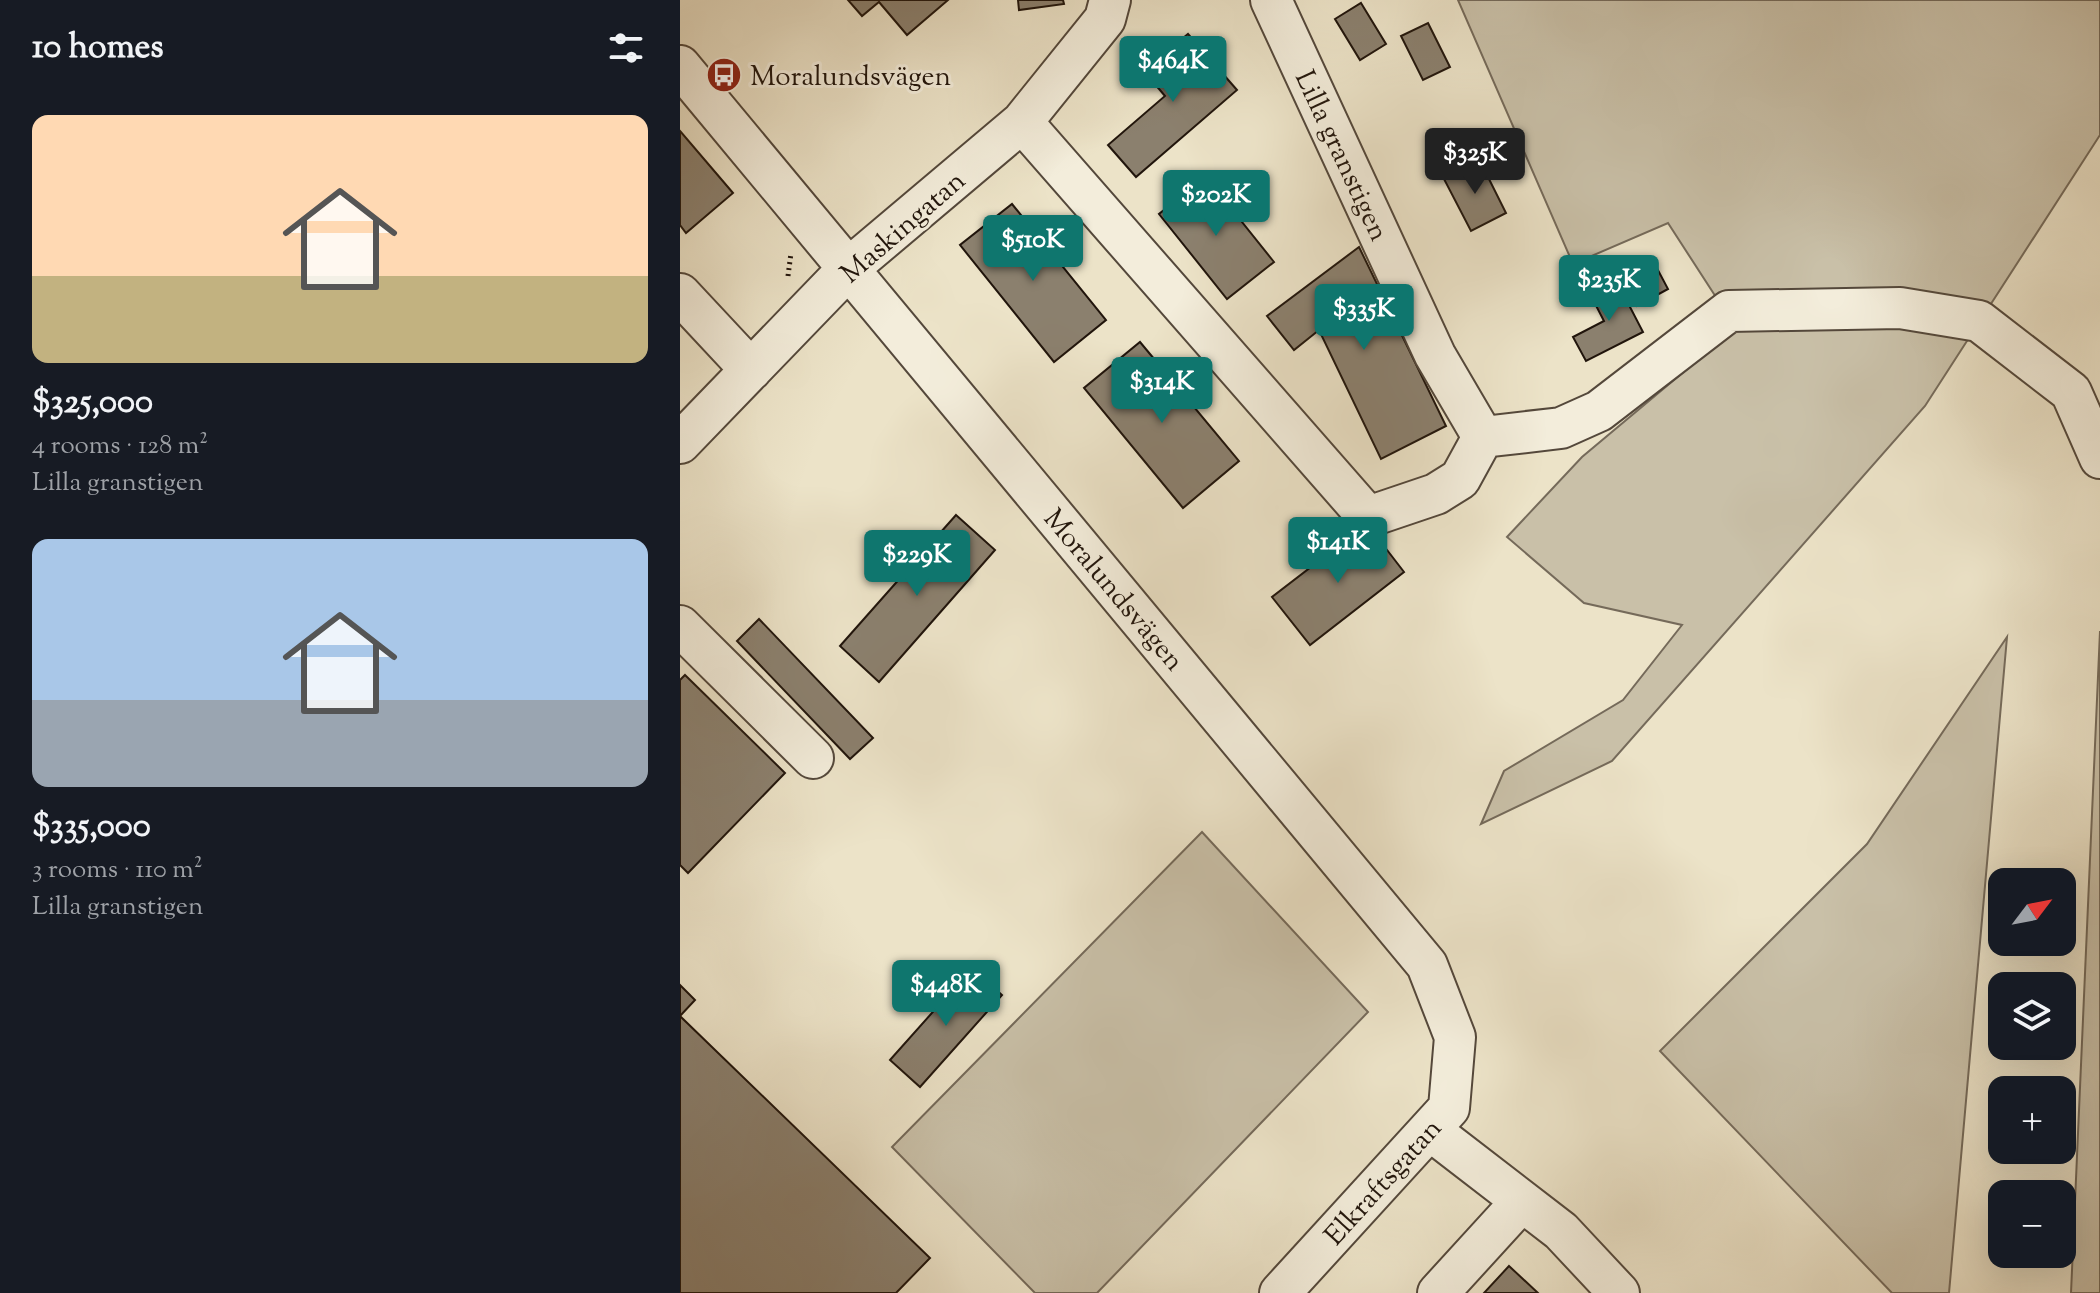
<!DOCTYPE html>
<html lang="en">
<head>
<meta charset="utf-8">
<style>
	:root { --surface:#171b24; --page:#20242c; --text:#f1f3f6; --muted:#9ea1a6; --accent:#0f766e }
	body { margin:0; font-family:"Sorts Mill Goudy",serif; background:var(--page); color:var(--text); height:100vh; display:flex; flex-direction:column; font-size:30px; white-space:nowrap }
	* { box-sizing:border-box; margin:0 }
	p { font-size:26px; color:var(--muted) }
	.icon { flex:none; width:44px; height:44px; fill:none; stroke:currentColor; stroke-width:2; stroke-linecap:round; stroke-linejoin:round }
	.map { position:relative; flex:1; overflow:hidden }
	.details { display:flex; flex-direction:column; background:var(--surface); width:680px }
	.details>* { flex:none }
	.needle { width:52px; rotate:58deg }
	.fabs { position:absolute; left:1308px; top:868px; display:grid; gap:16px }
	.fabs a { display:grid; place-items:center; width:88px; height:88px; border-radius:16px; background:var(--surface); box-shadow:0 8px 32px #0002; font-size:40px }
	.price { position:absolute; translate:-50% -68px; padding:0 18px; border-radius:8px; background:var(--accent); color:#fff; font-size:26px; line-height:52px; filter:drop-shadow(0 2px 4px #0008) }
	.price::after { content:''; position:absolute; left:50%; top:48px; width:24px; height:18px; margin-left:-12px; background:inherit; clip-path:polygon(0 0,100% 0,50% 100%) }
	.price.current { background:#222; color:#fff }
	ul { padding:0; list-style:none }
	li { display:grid; align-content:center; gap:16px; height:424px; padding:0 32px }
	li span { display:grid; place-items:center; height:248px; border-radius:16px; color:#555 }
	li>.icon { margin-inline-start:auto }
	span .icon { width:144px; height:144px; fill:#fffc; stroke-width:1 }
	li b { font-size:34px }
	h2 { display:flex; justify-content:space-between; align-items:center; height:96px; padding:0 32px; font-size:34px }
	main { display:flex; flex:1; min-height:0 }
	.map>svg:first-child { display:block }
</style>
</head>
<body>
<main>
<section class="details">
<h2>10 homes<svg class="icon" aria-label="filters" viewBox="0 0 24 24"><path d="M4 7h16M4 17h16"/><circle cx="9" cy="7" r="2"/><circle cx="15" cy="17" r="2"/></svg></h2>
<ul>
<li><span style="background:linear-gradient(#ffd9b3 65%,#c2b280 0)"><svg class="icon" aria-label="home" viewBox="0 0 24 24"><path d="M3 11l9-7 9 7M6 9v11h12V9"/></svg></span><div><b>$325,000</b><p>4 rooms · 128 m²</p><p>Lilla granstigen</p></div></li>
<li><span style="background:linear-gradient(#a9c7e8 65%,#9aa5b1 0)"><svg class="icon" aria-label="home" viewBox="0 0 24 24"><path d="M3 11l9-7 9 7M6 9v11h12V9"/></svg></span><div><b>$335,000</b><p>3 rooms · 110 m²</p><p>Lilla granstigen</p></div></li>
</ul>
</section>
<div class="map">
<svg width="1420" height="1293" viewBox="0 0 1420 1293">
	<rect width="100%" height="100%" fill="#ece3c8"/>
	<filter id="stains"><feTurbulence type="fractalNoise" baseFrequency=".0025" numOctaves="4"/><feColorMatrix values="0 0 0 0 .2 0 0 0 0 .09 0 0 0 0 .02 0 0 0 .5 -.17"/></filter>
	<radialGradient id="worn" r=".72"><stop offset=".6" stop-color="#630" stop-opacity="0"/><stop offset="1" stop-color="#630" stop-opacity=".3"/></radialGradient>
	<path fill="#c9c0a8" stroke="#756a5a" stroke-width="2" d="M778,0H1420V135L1245,406L932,761L801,824L824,771L943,700L1002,625L904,603L827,537L902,457L1056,328L988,223L893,264Z
		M1420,631V1293H1391Z
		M1327,637L1269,1293H1212L980,1051L1187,844Z
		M522,832L688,1012L417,1293H355L212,1147Z"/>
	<path fill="#8b806e" stroke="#21150c" stroke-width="2" d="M168,0H268L227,35L199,2L182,16Z
		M338,0H383L384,4L339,10Z
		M681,3L706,44L680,60L655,19Z
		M748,23L770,67L743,80L721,36Z
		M508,34L557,90L456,177L428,145L485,96L464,71Z
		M0,131L53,193L6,233L0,225Z
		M800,161L826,213L791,231L764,179Z
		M526,177L594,262L547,299L479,214Z
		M332,204L426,320L374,362L280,245Z
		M679,247L766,426L701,459L639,330L614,350L587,316Z
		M971,257L988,289L957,306L940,274Z
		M936,280L963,332L906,361L893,337L924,321L910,294Z
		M460,342L559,461L503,508L404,388Z
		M276,515L315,550L199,682L160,646Z
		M687,524L724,572L630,645L592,597Z
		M79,619L193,738L170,759L57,641Z
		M5,675L105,773L8,873L0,865V680Z
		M292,968L322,995L240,1087L210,1060Z
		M0,985L15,1000L0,1016L250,1258L216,1293H0Z
		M829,1266L858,1293H804Z"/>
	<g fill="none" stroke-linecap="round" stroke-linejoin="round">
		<g stroke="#54483b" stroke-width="44">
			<path id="minor" d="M591,0L755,355L803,437
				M0,66L747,965L775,1037L769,1108L600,1293
				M342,122L688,517L756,494L780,479L803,437
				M0,294L71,370
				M803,437L881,428L919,411L1049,311L1220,308L1299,321L1391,392L1420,458
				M0,443L169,268L342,122L425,19L430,0
				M0,626L133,758
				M750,1130L881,1231L939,1293
				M758,1293L842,1201"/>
		</g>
		<path stroke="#21150c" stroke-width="5" stroke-dasharray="2 4" stroke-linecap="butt" d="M108,276L111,253"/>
		<use href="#minor" stroke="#f3eddb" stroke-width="40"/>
	</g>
	<defs>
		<g id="bus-disc" transform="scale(1.8)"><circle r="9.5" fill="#8f2418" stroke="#f3eddb"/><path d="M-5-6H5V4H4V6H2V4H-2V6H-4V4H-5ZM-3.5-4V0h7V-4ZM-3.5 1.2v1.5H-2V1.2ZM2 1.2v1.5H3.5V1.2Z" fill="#fff"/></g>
	</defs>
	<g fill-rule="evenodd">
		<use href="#bus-disc" x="44" y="75"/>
	</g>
	<g text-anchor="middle" stroke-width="6" stroke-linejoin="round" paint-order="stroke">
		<g font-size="28" fill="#21150c" stroke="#f3eddb" text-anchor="start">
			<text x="70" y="85">Moralundsvägen</text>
		</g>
		<g font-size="28" fill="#21150c" stroke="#f3eddb">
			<text transform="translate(663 155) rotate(65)" y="10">Lilla granstigen</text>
			<text transform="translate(222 226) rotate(-41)" y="10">Maskingatan</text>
			<text transform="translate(435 589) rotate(50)" y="10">Moralundsvägen</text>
			<text transform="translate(702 1181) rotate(-48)" y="10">Elkraftsgatan</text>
		</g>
	</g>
	<rect width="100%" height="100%" filter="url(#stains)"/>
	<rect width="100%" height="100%" fill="url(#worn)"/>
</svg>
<div class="fabs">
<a><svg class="needle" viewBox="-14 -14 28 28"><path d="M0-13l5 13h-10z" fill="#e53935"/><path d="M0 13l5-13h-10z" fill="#9ea1a6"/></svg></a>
<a><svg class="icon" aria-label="layers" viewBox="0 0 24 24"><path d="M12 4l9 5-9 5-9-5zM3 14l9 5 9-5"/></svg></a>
<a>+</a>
<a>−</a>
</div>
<b class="price" style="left:493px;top:104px">$464K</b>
<b class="price current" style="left:795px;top:196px">$325K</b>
<b class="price" style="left:536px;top:238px">$202K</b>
<b class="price" style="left:353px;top:283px">$510K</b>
<b class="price" style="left:929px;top:323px">$235K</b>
<b class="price" style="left:684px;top:352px">$335K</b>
<b class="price" style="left:482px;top:425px">$314K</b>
<b class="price" style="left:658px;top:585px">$141K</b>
<b class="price" style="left:237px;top:598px">$229K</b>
<b class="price" style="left:266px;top:1028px">$448K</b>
</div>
</main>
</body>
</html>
